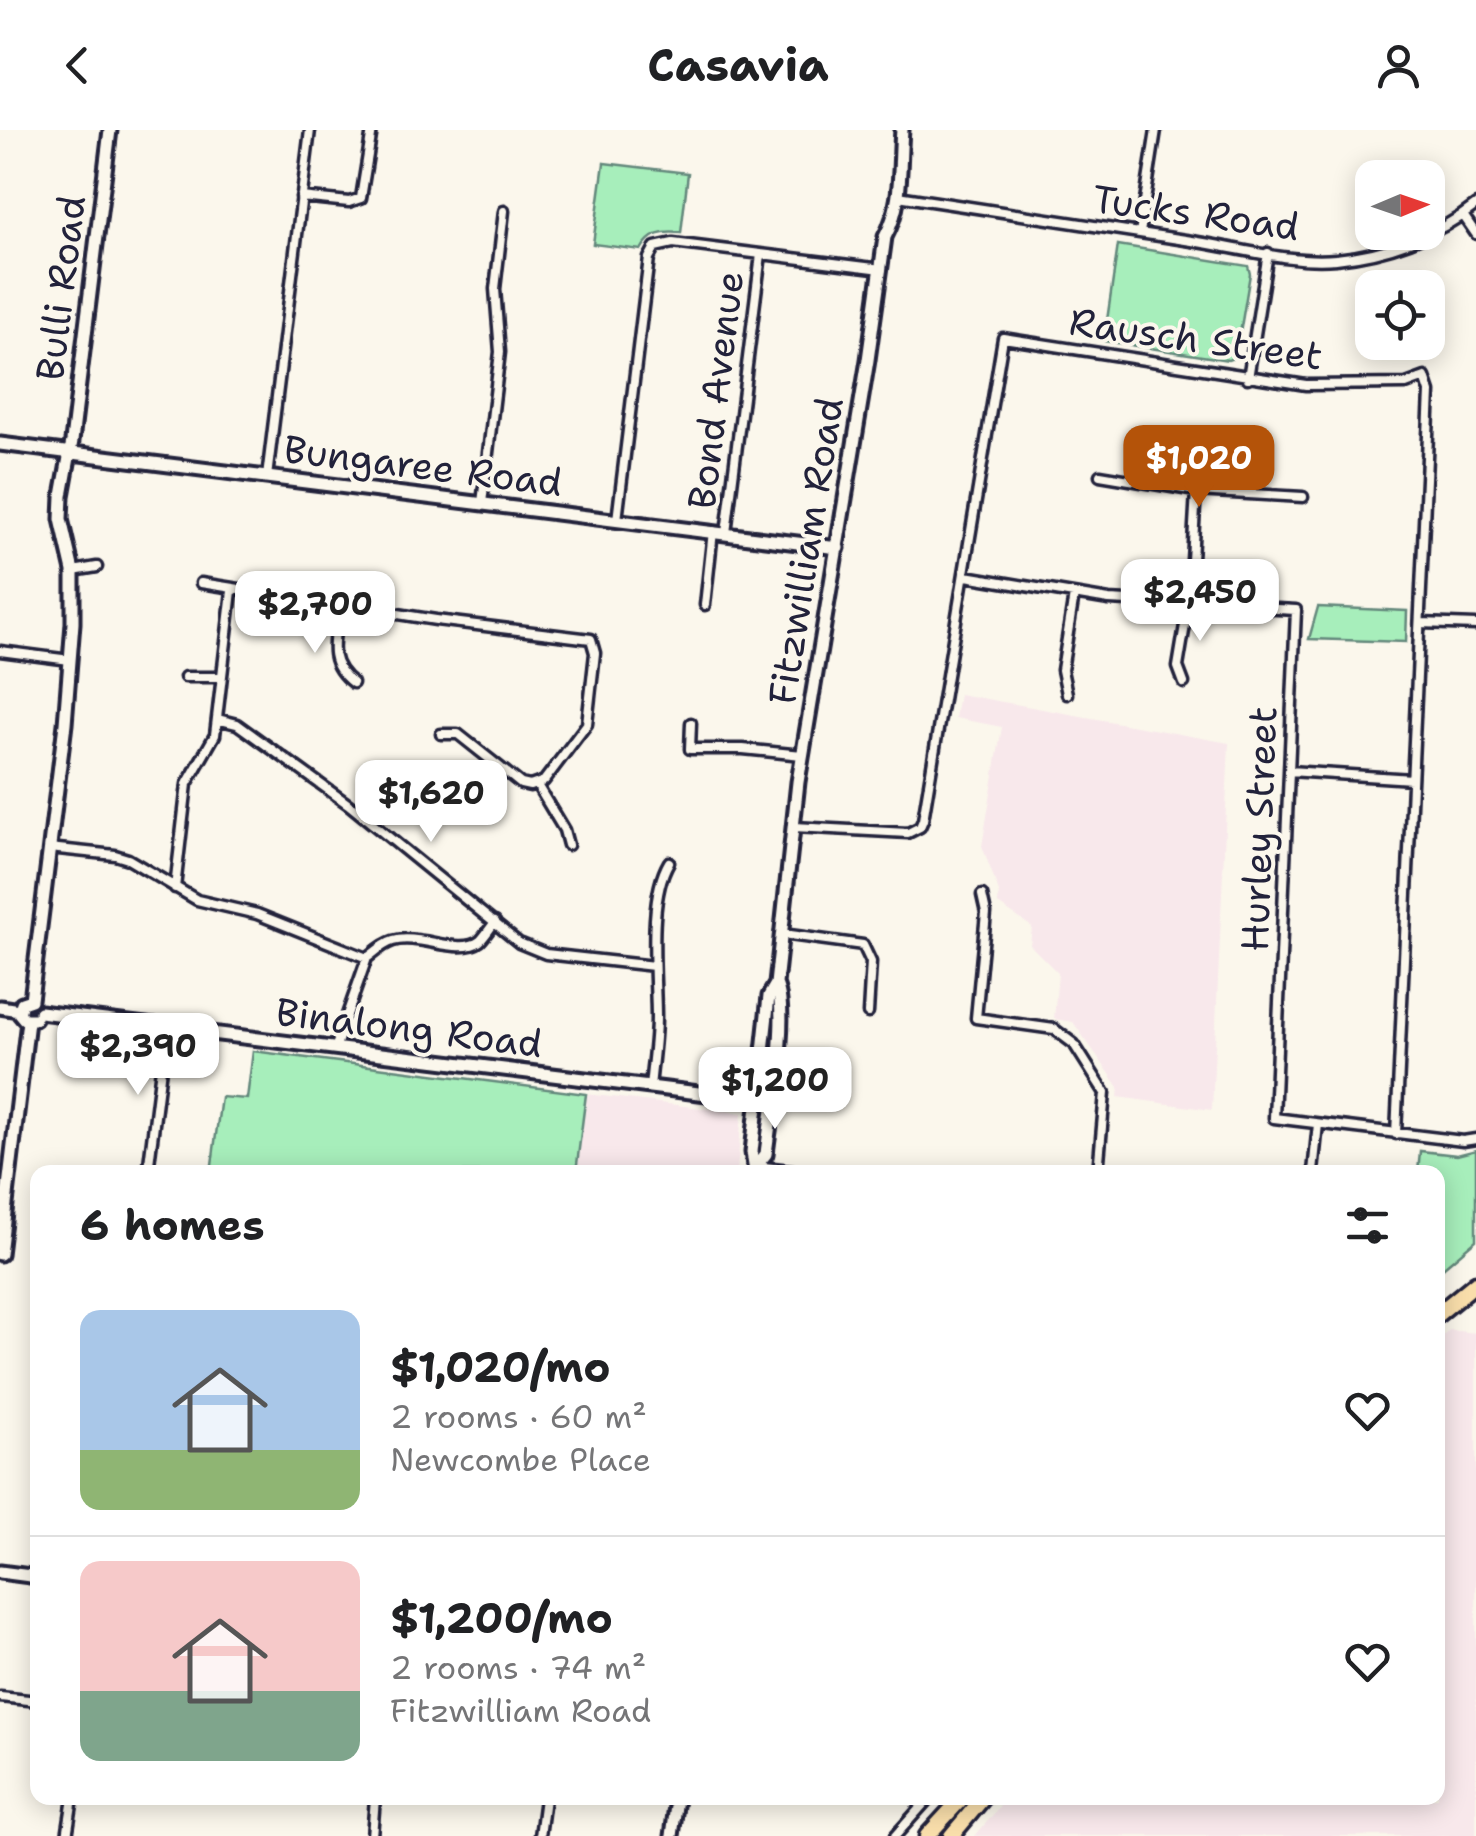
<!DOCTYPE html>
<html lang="en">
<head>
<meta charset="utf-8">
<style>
	:root { --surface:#fff; --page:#f6f6f6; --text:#202124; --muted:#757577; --line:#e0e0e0; --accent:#b45309 }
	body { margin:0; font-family:"Shantell Sans",sans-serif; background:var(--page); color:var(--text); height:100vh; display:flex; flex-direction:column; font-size:38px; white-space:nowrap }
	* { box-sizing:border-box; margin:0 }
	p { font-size:32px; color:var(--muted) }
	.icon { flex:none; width:55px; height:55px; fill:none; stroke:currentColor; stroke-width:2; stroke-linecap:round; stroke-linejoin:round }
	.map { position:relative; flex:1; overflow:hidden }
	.panel { position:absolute; left:30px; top:1035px; width:1415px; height:640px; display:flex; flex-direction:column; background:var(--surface); border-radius:20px; box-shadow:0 5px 25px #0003 }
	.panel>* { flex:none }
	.needle { width:65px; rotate:88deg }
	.fabs { position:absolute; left:1355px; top:30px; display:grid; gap:20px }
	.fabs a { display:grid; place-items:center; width:90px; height:90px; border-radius:20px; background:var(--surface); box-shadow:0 5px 25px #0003; font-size:50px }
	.price { position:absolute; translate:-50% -85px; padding:0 22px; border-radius:20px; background:#fff; color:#222; font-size:32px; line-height:65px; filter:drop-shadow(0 2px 5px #0008) }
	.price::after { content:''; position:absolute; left:50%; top:60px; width:30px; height:22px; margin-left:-15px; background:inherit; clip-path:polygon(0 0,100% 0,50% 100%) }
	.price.current { background:var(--accent); color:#fff }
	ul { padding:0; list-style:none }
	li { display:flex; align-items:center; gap:30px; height:250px; padding:0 50px }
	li+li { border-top:2px solid var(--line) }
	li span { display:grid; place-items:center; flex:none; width:280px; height:200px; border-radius:20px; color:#555 }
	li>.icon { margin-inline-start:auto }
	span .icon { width:120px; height:120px; fill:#fffc; stroke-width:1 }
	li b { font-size:42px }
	h2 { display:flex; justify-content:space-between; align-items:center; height:120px; padding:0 50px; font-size:42px }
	header { display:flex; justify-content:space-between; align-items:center; height:130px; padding:0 50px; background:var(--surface); font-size:45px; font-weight:700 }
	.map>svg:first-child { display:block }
</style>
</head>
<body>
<header><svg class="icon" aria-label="back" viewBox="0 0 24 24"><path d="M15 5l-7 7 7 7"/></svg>Casavia<svg class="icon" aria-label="person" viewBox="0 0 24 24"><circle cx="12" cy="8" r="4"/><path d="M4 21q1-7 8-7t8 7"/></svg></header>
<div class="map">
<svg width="1476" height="1706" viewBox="0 0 1476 1706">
	<rect width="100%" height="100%" fill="#fbf7ec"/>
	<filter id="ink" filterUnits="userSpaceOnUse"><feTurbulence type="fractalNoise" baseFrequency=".01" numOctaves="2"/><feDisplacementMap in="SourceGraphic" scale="20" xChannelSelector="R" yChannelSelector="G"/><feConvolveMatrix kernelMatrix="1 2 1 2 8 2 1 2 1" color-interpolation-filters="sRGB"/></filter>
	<g filter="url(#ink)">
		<path fill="#f8e8eb" d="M959,564L1229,613L1212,980L1118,967L1119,957L1073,892L1054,889L1058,843L1030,815L1032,797L998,774L999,762L982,716L1002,597L955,588Z
			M586,964L742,983L737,1042H576Z
			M1449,1200L1476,1203V1706H975L1007,1668H1438V1211Z"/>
		<path fill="#a7eebb" stroke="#64887b" stroke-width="2.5" d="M604,33L688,43L681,103C663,101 650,103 641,120L593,114Z
			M1118,115L1248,136L1250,144L1236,227L1228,230L1104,211Z
			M1318,477L1407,481L1406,512L1309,509Z
			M253,921L586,964L576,1042H211L221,967L247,969Z
			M1476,1020V1110L1438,1142V1042H1418L1420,1021L1457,1025Z"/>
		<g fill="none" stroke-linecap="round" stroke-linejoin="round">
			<g stroke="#22223b" stroke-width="15">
				<path id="street" d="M898,66C996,81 1094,96 1192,111C1238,118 1289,133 1336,129C1386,124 1437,106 1476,75
					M301,67L349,72L361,68L372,0
					M1463,85L1476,104
					M1140,103L1156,0
					M1248,248L1268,123
					M1100,345L1196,361L1303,367
					M267,347L310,0
					M482,373L500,222L495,159L504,81
					M617,390L649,128L655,117L673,113L882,139
					M726,403L761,124
					M73,441L97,437
					M966,446L1109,470L1296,480L1274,988L1463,1011L1476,1009
					M201,453L436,490L591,509L595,523L587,594L544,651L530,656L521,654L458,604H441
					M705,475L713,401
					M339,476C335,508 324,531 353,553
					M1421,493L1476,495
					M0,521L70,530
					M185,547H221
					M1184,553L1178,537L1190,465L1196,361
					M1067,564L1062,540L1074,465
					M217,589L237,594L348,674L519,813L546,824L654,836
					M691,593L690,619H743L802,625
					M1289,641L1412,649
					M537,655L564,700L568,715
					M794,697L908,703L920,697L923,690L1003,208L1306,255L1406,254L1425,247L1430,262L1396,1004
					M49,718L115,725L128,729L197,770L257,784L367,828
					M175,758L187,654L215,605L232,461
					M982,765L986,783L976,888L1054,899L1074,914L1105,963L1098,1042
					M782,804L863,815L871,832L868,883
					M335,919L367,828C375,822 383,814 393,811C418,803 460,826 480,811C485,806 490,798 495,792
					M650,958C652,934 656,910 656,887C656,844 647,769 669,732
					M756,1036L807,1042
					M148,1042L166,898
					M1313,1042L1318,994
					M0,1567L38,1571
					M67,1706L73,1668
					M372,1706L375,1668
					M540,1706L545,1668
					M895,1706L929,1668"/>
			</g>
			<g stroke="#22223b" stroke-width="19">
				<path id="secondary" d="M0,314L838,418
					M31,870L65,594L73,493V441L61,389L62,366L72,311L110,0
					M31,870L22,873L19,883L24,889H35
					M0,877L19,880
					M40,882L772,972
					M756,1036L766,1024C770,987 790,884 776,854
					M755,1042L752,1022L769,866L776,854L798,652L868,230L885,107C903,74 899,37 902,0
					M0,1124L28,891
					M0,1442L38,1447
					M672,1706L677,1668"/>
			</g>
			<g stroke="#22223b" stroke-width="21">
				<path id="highway" d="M1438,1184L1476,1153
					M927,1706L962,1668
					M951,1706L983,1668"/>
			</g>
			<use href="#street" stroke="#fbf7ec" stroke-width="8"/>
			<use href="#secondary" stroke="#fbf7ec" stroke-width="11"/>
			<use href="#highway" stroke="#f9deab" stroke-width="14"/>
		</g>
	</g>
	<g text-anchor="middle" stroke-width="8" stroke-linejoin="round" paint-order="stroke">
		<g font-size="38" fill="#22223b" stroke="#fbf7ec">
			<text transform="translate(1196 83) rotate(8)" y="13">Tucks Road</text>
			<text transform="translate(61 158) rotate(-83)" y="13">Bulli Road</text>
			<text transform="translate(1196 209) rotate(8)" y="13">Rausch Street</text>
			<text transform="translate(716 260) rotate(-83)" y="13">Bond Avenue</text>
			<text transform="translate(423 336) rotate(7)" y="13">Bungaree Road</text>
			<text transform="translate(806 421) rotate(-81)" y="13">Fitzwilliam Road</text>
			<text transform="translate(1259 699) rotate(-88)" y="13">Hurley Street</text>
			<text transform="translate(409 898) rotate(7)" y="13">Binalong Road</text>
		</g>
	</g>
</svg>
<div class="fabs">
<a><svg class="needle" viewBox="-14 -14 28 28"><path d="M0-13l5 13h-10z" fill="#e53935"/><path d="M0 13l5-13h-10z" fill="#757577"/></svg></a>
<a><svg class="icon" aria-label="locate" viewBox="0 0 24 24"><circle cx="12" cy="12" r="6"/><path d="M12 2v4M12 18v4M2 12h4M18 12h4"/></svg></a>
</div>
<b class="price current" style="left:1199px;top:380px">$1,020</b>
<b class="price" style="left:1200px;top:514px">$2,450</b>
<b class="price" style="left:315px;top:526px">$2,700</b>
<b class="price" style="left:431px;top:715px">$1,620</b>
<b class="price" style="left:138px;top:968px">$2,390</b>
<b class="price" style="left:775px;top:1002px">$1,200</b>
<section class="panel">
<h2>6 homes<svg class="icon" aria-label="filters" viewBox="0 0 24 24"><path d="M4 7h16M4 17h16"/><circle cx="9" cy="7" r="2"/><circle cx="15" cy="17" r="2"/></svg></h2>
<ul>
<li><span style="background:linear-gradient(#a9c7e8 70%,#8fb573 0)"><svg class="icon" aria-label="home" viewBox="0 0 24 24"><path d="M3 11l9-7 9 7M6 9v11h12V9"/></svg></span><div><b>$1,020/mo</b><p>2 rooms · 60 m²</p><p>Newcombe Place</p></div><svg class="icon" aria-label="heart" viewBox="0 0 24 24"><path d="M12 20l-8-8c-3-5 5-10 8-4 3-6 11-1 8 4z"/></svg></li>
<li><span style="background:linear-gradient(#f6c9c9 65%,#7fa58c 0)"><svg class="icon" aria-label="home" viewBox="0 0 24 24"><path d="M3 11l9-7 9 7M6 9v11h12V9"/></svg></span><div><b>$1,200/mo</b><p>2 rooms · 74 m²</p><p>Fitzwilliam Road</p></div><svg class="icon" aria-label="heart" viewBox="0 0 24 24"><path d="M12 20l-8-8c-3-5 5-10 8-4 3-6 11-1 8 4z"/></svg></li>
</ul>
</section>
</div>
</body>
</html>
